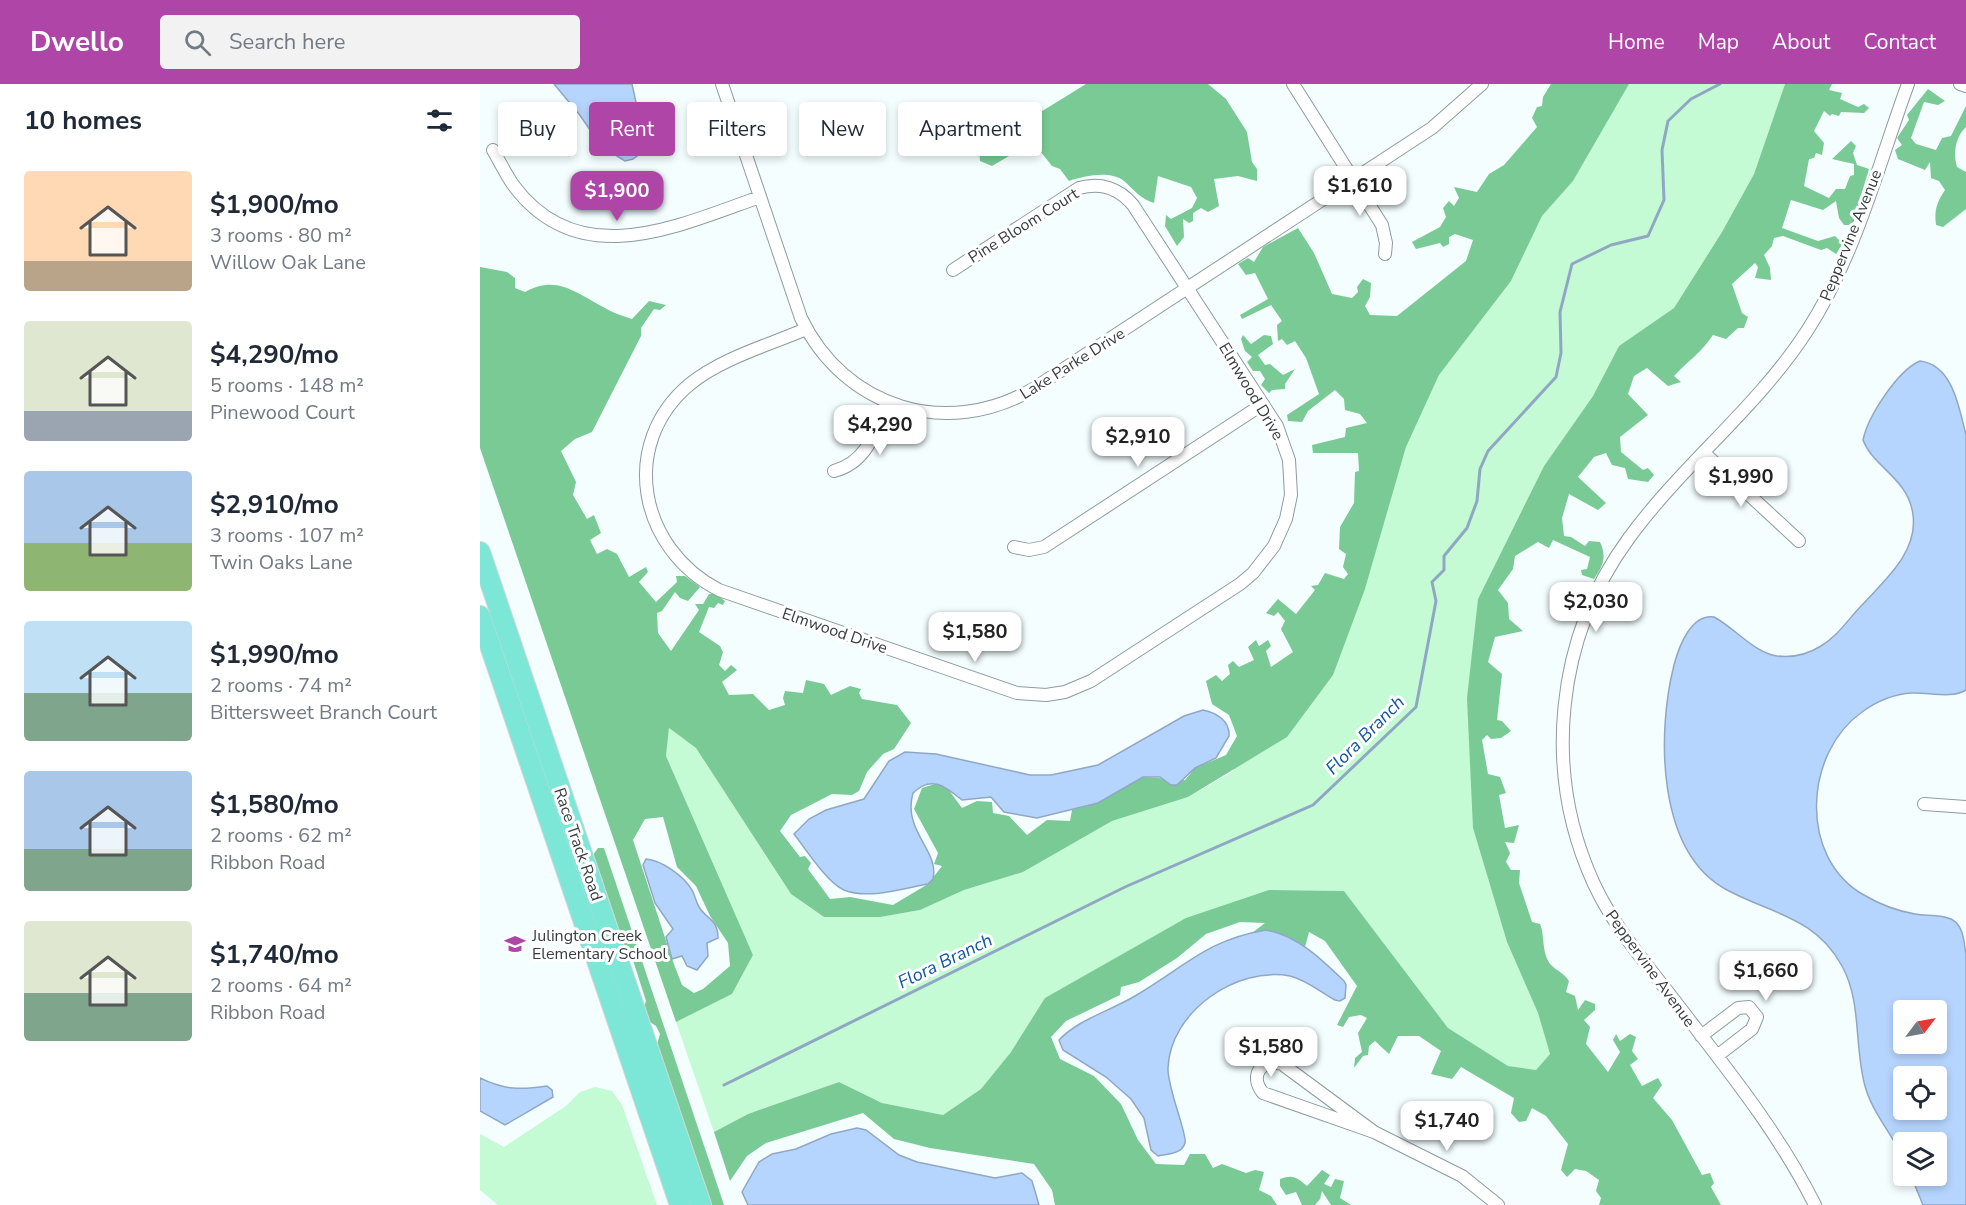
<!DOCTYPE html>
<html lang="en">
<head>
<meta charset="utf-8">
<style>
	:root { --surface:#fff; --page:#f2f2f3; --text:#1f2937; --muted:#747a83; --accent:#ae45a7 }
	body { margin:0; font-family:"Nunito Sans",sans-serif; background:var(--page); color:var(--text); height:100vh; display:flex; flex-direction:column; font-size:22px; white-space:nowrap }
	* { box-sizing:border-box; margin:0 }
	p { font-size:20px; color:var(--muted) }
	.icon { flex:none; width:33px; height:33px; fill:none; stroke:currentColor; stroke-width:2; stroke-linecap:round; stroke-linejoin:round }
	.map { position:relative; flex:1; overflow:hidden }
	.side { display:flex; flex-direction:column; background:var(--surface); width:480px }
	.side>* { flex:none }
	.guide { position:absolute; left:18px; top:18px; width:570px; height:54px; display:flex; gap:12px }
	.needle { width:39px; rotate:58deg }
	.controls { position:absolute; left:1413px; top:916px; display:grid; gap:12px }
	.controls a { display:grid; place-items:center; width:54px; height:54px; border-radius:6px; background:var(--surface); box-shadow:0 3px 9px #0003; font-size:30px }
	.price { position:absolute; translate:-50% -51px; padding:0 14px; border-radius:12px; background:#fff; color:#222; font-size:20px; line-height:39px; filter:drop-shadow(0 2px 3px #0008) }
	.price::after { content:''; position:absolute; left:50%; top:36px; width:18px; height:14px; margin-left:-9px; background:inherit; clip-path:polygon(0 0,100% 0,50% 100%) }
	.price.current { background:var(--accent); color:#fff }
	ul { padding:0; list-style:none }
	li { display:flex; align-items:center; gap:18px; height:150px; padding:0 24px }
	li span { display:grid; place-items:center; flex:none; width:168px; height:120px; border-radius:6px; color:#555 }
	li>.icon { margin-inline-start:auto }
	span .icon { width:72px; height:72px; fill:#fffc; stroke-width:1 }
	li b { font-size:26px }
	h2 { display:flex; justify-content:space-between; align-items:center; height:72px; padding:0 24px; font-size:26px }
	.tag { padding:0 21px; border-radius:6px; background:var(--surface); box-shadow:0 3px 9px #0003; font-size:21px; line-height:54px }
	.tag.current { background:var(--accent); color:#fff }
	header { display:flex; align-items:center; gap:36px; box-sizing:border-box; height:84px; padding:0 30px; background:var(--accent); color:#fff }
	header strong { font-size:28px }
	nav { display:flex; gap:33px; margin-inline-start:auto; font-size:21px }
	.search { width:420px; height:54px; background:var(--page); display:flex; align-items:center; gap:15px; box-sizing:border-box; padding:0 21px; border-radius:6px; color:var(--muted); font-size:22px }
	main { display:flex; flex:1; min-height:0 }
	.map>svg:first-child { display:block }
</style>
</head>
<body>
<header>
<strong>Dwello</strong>
<div class="search"><svg class="icon" aria-label="search" viewBox="0 0 24 24"><circle cx="10" cy="10" r="6"/><path d="M15 15l6 6"/></svg>Search here</div>
<nav><a>Home</a><a>Map</a><a>About</a><a>Contact</a></nav>
</header>
<main>
<section class="side">
<h2>10 homes<svg class="icon" aria-label="filters" viewBox="0 0 24 24"><path d="M4 7h16M4 17h16"/><circle cx="9" cy="7" r="2"/><circle cx="15" cy="17" r="2"/></svg></h2>
<ul>
<li><span style="background:linear-gradient(#ffd9b3 75%,#b9a48a 0)"><svg class="icon" aria-label="home" viewBox="0 0 24 24"><path d="M3 11l9-7 9 7M6 9v11h12V9"/></svg></span><div><b>$1,900/mo</b><p>3 rooms · 80 m²</p><p>Willow Oak Lane</p></div></li>
<li><span style="background:linear-gradient(#dfe7d0 75%,#9aa5b1 0)"><svg class="icon" aria-label="home" viewBox="0 0 24 24"><path d="M3 11l9-7 9 7M6 9v11h12V9"/></svg></span><div><b>$4,290/mo</b><p>5 rooms · 148 m²</p><p>Pinewood Court</p></div></li>
<li><span style="background:linear-gradient(#a9c7e8 60%,#8fb573 0)"><svg class="icon" aria-label="home" viewBox="0 0 24 24"><path d="M3 11l9-7 9 7M6 9v11h12V9"/></svg></span><div><b>$2,910/mo</b><p>3 rooms · 107 m²</p><p>Twin Oaks Lane</p></div></li>
<li><span style="background:linear-gradient(#bfe0f5 60%,#7fa58c 0)"><svg class="icon" aria-label="home" viewBox="0 0 24 24"><path d="M3 11l9-7 9 7M6 9v11h12V9"/></svg></span><div><b>$1,990/mo</b><p>2 rooms · 74 m²</p><p>Bittersweet Branch Court</p></div></li>
<li><span style="background:linear-gradient(#a9c7e8 65%,#7fa58c 0)"><svg class="icon" aria-label="home" viewBox="0 0 24 24"><path d="M3 11l9-7 9 7M6 9v11h12V9"/></svg></span><div><b>$1,580/mo</b><p>2 rooms · 62 m²</p><p>Ribbon Road</p></div></li>
<li><span style="background:linear-gradient(#dfe7d0 60%,#7fa58c 0)"><svg class="icon" aria-label="home" viewBox="0 0 24 24"><path d="M3 11l9-7 9 7M6 9v11h12V9"/></svg></span><div><b>$1,740/mo</b><p>2 rooms · 64 m²</p><p>Ribbon Road</p></div></li>
</ul>
</section>
<div class="map">
<svg width="1486" height="1121" viewBox="0 0 1486 1121">
	<rect width="100%" height="100%" fill="#f4feff"/>
	<path fill="#c4fad4" d="M1149,0H1305L1274,90L1242,148L1194,224L1139,262L1113,312L1064,382L998,515L993,744L1027,858L1058,929L1070,970L1056,986L1028,982L968,944L864,807L789,806L531,968L501,1005L463,1031L402,1019L359,998L268,1030L234,1048L196,938L252,910L273,871L186,672L189,644L216,664L311,810L344,833H400L440,826L484,806L543,788L632,737L708,713L752,688L885,505L926,363L959,291L1031,197L1062,132L1093,97Z
		M115,1003L132,1007L142,1021L177,1121H18L0,1106V1050L24,1063L86,1022L100,1008Z"/>
	<path fill="#79ca95" fill-rule="evenodd" d="M606,0H728L746,15L767,48L772,78L777,85V97L758,92L734,95L739,122L728,128L721,124L713,129V137L709,139L703,135L704,153L697,162L685,142L686,131L691,135L712,124L717,114L711,103L678,92L674,119C661,115 654,106 644,97C630,86 604,92 589,97L580,85L572,82L553,58L512,82L500,77L499,66Z
		M1071,0H1149L1093,97L1062,132L1031,197L959,291L926,363L885,505L853,591L807,653L708,713L632,737L543,788L484,806L440,826L400,833H344L311,810L216,664L189,644L186,672L273,871L252,910L196,938L0,364V183L27,188L35,194V204L45,208C77,190 97,210 125,224C133,229 143,232 152,235L169,217L186,221L180,226L174,225L161,244V252L112,348L95,355L81,367L96,398L93,411L107,435L114,431L121,449L110,456L117,470L127,465L137,470L149,493L166,483L168,488L159,498L176,518L197,498L196,492H205L220,503L208,517L200,514L195,508L182,527L177,529L178,549L191,567L219,526L215,520H223L229,510H236L245,517L243,521L238,519L234,524L229,523L219,548L240,562L243,568L239,581L245,587L251,581L257,586L242,598L249,611L273,610L289,626L305,621L303,614L305,607L323,609L326,596L344,600L351,611L370,602L381,605L379,609L382,615L417,621L431,639L414,665L403,670L387,688L379,707L372,711L352,710L311,731L300,747L320,773L325,772L331,779L328,785L350,815L370,813L413,821L448,800L462,782L454,780L458,769L434,725L442,704L458,699L468,705L482,724L497,717L512,718L513,729L529,732L547,751L567,736L590,737L592,726L618,719L663,693L705,696L715,684L746,671L757,652L749,631L732,620L726,597L736,591L742,597L750,590L748,581L753,577L759,583L774,576L768,563L776,556L779,562L788,556L791,562L786,567L791,583L813,568L801,545L805,537L798,528L794,532L786,529L798,515L816,530L835,506L831,502L838,501L845,489L864,495L868,490L863,483L866,470L859,465L860,443L874,419L875,388L879,387L878,369H833L832,361L865,353L866,344L887,339L880,330L865,326L864,315L855,306L828,327L822,338L808,337L807,331L839,310L826,274L815,257L807,261L802,255L798,257L797,241L802,237L791,221L762,235L760,231L788,215L775,189L766,191L758,180L768,174L774,178L783,163L818,144L834,169L852,210L872,214L878,208L877,203L883,195L891,199L890,213L885,222L890,231L917,232L986,177L993,156L975,150L969,153V160L963,163L960,159L936,165L932,158L960,143L966,133L963,124L969,117L974,122L979,114L974,103L997,108L1009,90L1024,81L1057,43L1052,34L1057,23L1062,22L1063,13ZM183,733L197,783L216,802L230,832L248,859L250,882L223,905L214,909L202,901L192,875L153,756L165,735Z
		M1305,0H1352L1349,6L1362,9L1360,15L1378,23L1384,20L1389,24L1384,29L1361,28L1359,32L1352,30L1350,32L1344,27L1334,47L1344,59L1342,71L1336,69L1334,74L1329,75L1324,102L1349,114L1356,105H1365L1370,92L1374,91V80L1352,75L1371,57L1376,62L1373,69L1377,81L1389,85L1372,141H1364L1359,134L1356,117L1343,126L1311,116L1302,144L1338,157L1355,152L1363,160L1356,170L1347,164L1341,166L1303,152L1294,154L1292,162L1284,171L1290,184L1291,196L1275,194L1278,183L1275,179L1252,200L1262,229L1268,233L1264,244H1258L1246,255L1233,251C1222,268 1207,278 1194,292L1201,298L1188,302L1167,284L1154,292L1148,310L1168,331L1140,353L1141,368L1163,386L1168,384L1174,391L1168,398L1148,395L1145,384L1132,381L1126,369L1114,373L1098,393L1126,419L1118,426L1089,410L1082,434L1084,452L1091,453L1105,462L1109,457L1120,458C1127,473 1123,482 1114,495L1102,491L1101,486L1107,485L1110,473L1073,456L1069,464L1058,458L1035,472L1033,485L1018,506L1028,519L1029,535L1043,547L1015,553L1008,578L1022,590L1017,636L1022,637L1031,647L1021,654L1011,655L1007,651L1002,656L1008,690L1020,693L1026,709L1019,711L1025,744L1039,741L1034,759L1025,758L1030,769L1026,778L1031,786H1040L1039,799L1052,838L1060,840C1065,851 1061,869 1071,881C1077,887 1084,889 1089,897L1086,908L1095,912L1098,926L1105,916L1115,920V926L1104,936L1110,943L1106,960L1128,988L1140,968L1133,956L1136,950L1140,957L1150,950L1156,953L1152,967L1158,975L1150,981L1162,1002L1178,994L1182,1001L1173,1014L1192,1036L1222,1091L1230,1089L1234,1099L1231,1103L1241,1121H1119L1121,1114L1116,1107L1119,1096L1106,1087L1095,1085L1087,1093L1081,1086L1088,1060L1066,1032L1052,1024L1046,1037L1039,1038L1031,1029L1034,1014L981,983L972,995L951,990L961,967L939,952H918L909,970L895,957L889,962L888,971L883,972L874,984L875,974L882,968L878,949L887,934L881,931L869,933L863,943L857,941L877,902L845,857L829,848L825,863C806,852 794,845 772,849L785,839L760,838L726,850L697,874L659,898L641,903L640,911L586,937L571,953L580,975L614,992L641,1020L658,1056L676,1080L704,1081L710,1070H725L733,1084L742,1080L766,1089L775,1086L784,1088L779,1106L791,1112L797,1121H575L572,1106L554,1080L450,1064L414,1055L383,1029L286,1059L267,1072L250,1097L234,1048L268,1030L359,998L402,1019L463,1031L501,1005L531,968L565,914L706,834L789,806L864,807L968,944L1028,982L1056,986L1070,970L1058,929L1027,858L993,744L987,614L998,515L1064,382L1113,312L1139,262L1194,224L1242,148L1274,90Z
		M1448,5L1465,17L1458,21L1444,18L1431,54L1436,60L1456,66L1462,54L1471,52L1486,22V43C1475,53 1473,70 1477,83L1486,88V125L1463,143L1456,141C1454,126 1457,118 1465,106L1459,97L1451,94L1450,78L1445,86L1418,75L1415,66L1422,61L1417,54L1429,36L1427,31Z
		M763,251L771,260L784,251L791,252L793,260L778,271L785,281L790,280L803,291L815,285L805,300V305L792,306L789,309L781,301L785,295L780,287H773L767,278L772,273L765,267L761,255Z
		M118,764H124L244,1121H231L222,1103L176,964L180,950L176,942L167,936L163,926L166,917L151,870L142,864L137,854L139,846C134,830 117,812 123,797L112,772Z
		M842,1086L850,1091L844,1100L851,1103L855,1095L864,1097L860,1114L871,1121H851L842,1107L840,1115L835,1121H822L816,1108L806,1111L800,1102V1095C814,1090 817,1094 827,1102Z"/>
	<path fill="#b6d5fe" stroke="#90a7c4" stroke-width="1.5" fill-rule="evenodd" d="M74,0H152L165,60L164,67L153,75L145,77L122,63L99,30Z
		M1440,277C1473,281 1479,324 1486,351V606C1472,615 1448,608 1432,609C1414,610 1397,617 1382,628C1324,669 1318,774 1384,811C1399,820 1418,827 1435,830C1446,832 1461,830 1471,835C1484,841 1484,859 1486,871V1121H1443L1431,1092H1456V1059H1424L1423,1074C1412,1050 1392,1028 1385,1002C1374,963 1382,918 1362,882C1335,833 1292,830 1247,806C1176,768 1177,648 1194,581C1199,562 1211,530 1234,533C1255,544 1273,568 1297,572C1312,574 1328,570 1341,562C1358,552 1369,534 1383,520C1405,496 1438,468 1433,431C1429,395 1393,383 1383,356C1388,332 1418,286 1440,277ZM1424,927H1456V960H1424ZM1424,993H1456V1026H1424Z
		M723,626C737,629 750,637 749,652L736,674L715,684L697,701H691L680,693H663L618,719L557,734L524,728L511,713L482,716C465,702 451,691 433,709C422,747 460,767 453,795L448,800C424,804 388,816 364,806C348,800 325,764 314,750L329,735L346,726L384,715L409,677L425,668L456,670L550,691H571L618,681L704,632Z
		M166,775C181,776 204,792 212,806C215,811 216,818 219,823C227,836 238,835 238,854L227,859L228,872L217,886L207,882L202,872L192,875L186,853L193,845L175,819L163,781Z
		M786,846C818,852 841,875 864,897L866,901L865,914L860,917L855,916C840,908 827,896 810,892C756,882 690,928 688,984C687,1003 708,1052 705,1059C702,1070 688,1070 678,1072L671,1066L664,1034L651,1015L626,993L583,966L579,956C599,935 630,927 655,912C705,883 726,856 786,846Z
		M0,994C24,1006 41,1006 67,1002L72,1006L73,1013L25,1041L0,1027Z
		M377,1044L386,1046L419,1071L437,1078L515,1094L542,1089L552,1097L559,1121H268L262,1108L279,1078L292,1070L316,1065L351,1050Z"/>
	<g fill="none" stroke-linecap="round" stroke-linejoin="round">
		<path stroke="#90a7c4" stroke-width="3" d="M244,1001L645,803L833,721L936,623L956,517L952,498L964,486V472L987,444L997,417L1000,385L1008,367L1076,293L1081,269L1080,228L1092,180L1131,161L1168,152L1184,116L1182,66L1188,37L1211,15L1240,0"/>
		<g stroke="#8d9c9d" stroke-width="14">
			<path id="minor" d="M242,0L321,234C365,325 467,355 553,305L952,44L1002,0
				M813,0L902,141L906,159L905,170
				M1480,0L1486,2
				M13,66C20,78 26,91 34,102C100,190 199,141 280,113
				M326,245C289,261 242,274 210,300C138,360 159,465 239,506L537,609L566,611L585,608L611,597L760,500L773,489L794,462L806,435L811,411L809,376L797,342L653,121C639,104 620,98 599,104L473,186
				M1224,369L1319,457
				M354,387C388,378 395,347 407,318
				M534,463L549,466L564,463L783,320
				M1444,720L1486,723
				M1221,952L1258,924L1269,923L1277,933L1272,945L1237,972
				M894,1048L802,980C781,974 769,992 783,1009L894,1048L982,1092L1018,1121
				M1335,1121C1297,1045 1242,979 1191,912C1163,876 1133,841 1114,800C1062,687 1076,553 1149,454C1203,380 1277,324 1327,247C1375,173 1398,82 1428,0"/>
		</g>
		<g stroke="#d7d8d8" stroke-width="22">
			<path id="primary" d="M0,468L221,1121
				M0,532L200,1121"/>
		</g>
		<use href="#minor" stroke="#fff" stroke-width="12"/>
		<use href="#primary" stroke="#7ce6d7" stroke-width="20"/>
	</g>
	<defs>
		<g id="school-bare" transform="scale(1.62)"><path d="M0-5L7-2L0 1L-7-2ZM-4 1L0 2.5L4 1V4Q0 6-4 4Z" fill="#ae45a7" stroke="#fff" stroke-width="2.5" paint-order="stroke"/></g>
	</defs>
	<g fill-rule="evenodd">
		<use href="#school-bare" x="35" y="860"/>
	</g>
	<g text-anchor="middle" stroke-width="6" stroke-linejoin="round" paint-order="stroke">
		<g font-size="16" fill="#373d3e" stroke="#fff">
			<text transform="translate(543 141) rotate(-32)" y="6">Pine Bloom Court</text>
			<text transform="translate(1370 151) rotate(-68)" y="6">Peppervine Avenue</text>
			<text transform="translate(592 279) rotate(-32)" y="6">Lake Parke Drive</text>
			<text transform="translate(772 307) rotate(59)" y="6">Elmwood Drive</text>
			<text transform="translate(355 546) rotate(19)" y="6">Elmwood Drive</text>
			<text transform="translate(99 760) rotate(71)" y="6">Race Track Road</text>
			<text transform="translate(1171 884) rotate(54)" y="6">Peppervine Avenue</text>
		</g>
		<g font-size="16" fill="#373d3e" stroke="#fff" text-anchor="start">
			<text x="52" y="857">Julington Creek<tspan x="52" dy="18">Elementary School</tspan></text>
		</g>
		<g font-size="18" font-style="italic" fill="#0f56a4" stroke="#fff">
			<text transform="translate(885 651) rotate(-45)" y="6">Flora Branch</text>
			<text transform="translate(465 877) rotate(-26)" y="6">Flora Branch</text>
		</g>
	</g>
</svg>
<div class="controls">
<a><svg class="needle" viewBox="-14 -14 28 28"><path d="M0-13l5 13h-10z" fill="#e53935"/><path d="M0 13l5-13h-10z" fill="#747a83"/></svg></a>
<a><svg class="icon" aria-label="locate" viewBox="0 0 24 24"><circle cx="12" cy="12" r="6"/><path d="M12 2v4M12 18v4M2 12h4M18 12h4"/></svg></a>
<a><svg class="icon" aria-label="layers" viewBox="0 0 24 24"><path d="M12 4l9 5-9 5-9-5zM3 14l9 5 9-5"/></svg></a>
</div>
<b class="price" style="left:880px;top:133px">$1,610</b>
<b class="price current" style="left:137px;top:138px">$1,900</b>
<b class="price" style="left:400px;top:372px">$4,290</b>
<b class="price" style="left:658px;top:384px">$2,910</b>
<b class="price" style="left:1261px;top:424px">$1,990</b>
<b class="price" style="left:1116px;top:549px">$2,030</b>
<b class="price" style="left:495px;top:579px">$1,580</b>
<b class="price" style="left:1286px;top:918px">$1,660</b>
<b class="price" style="left:791px;top:994px">$1,580</b>
<b class="price" style="left:967px;top:1068px">$1,740</b>
<div class="guide">
<a class="tag">Buy</a>
<a class="tag current">Rent</a>
<a class="tag">Filters</a>
<a class="tag">New</a>
<a class="tag">Apartment</a>
</div>
</div>
</main>
</body>
</html>
